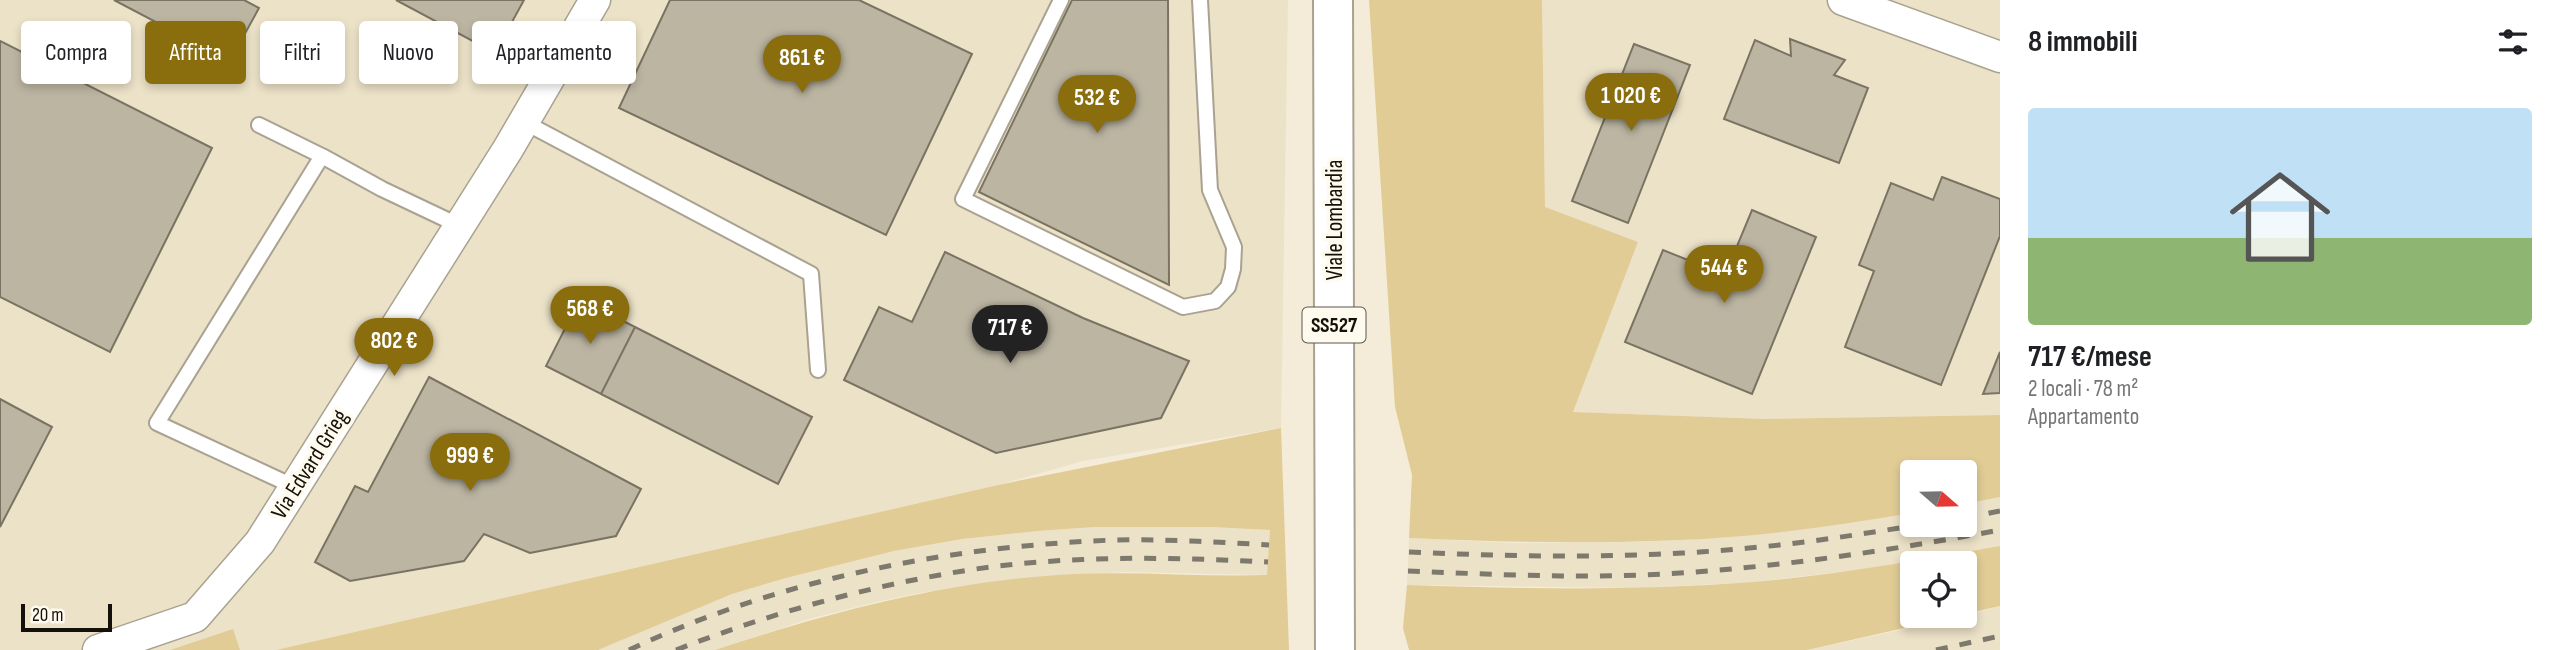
<!DOCTYPE html>
<html lang="it">
<head>
<meta charset="utf-8">
<style>
	:root { --surface:#fff; --page:#f6f6f6; --text:#202124; --muted:#757577; --accent:#8a6e0e }
	body { margin:0; font-family:"Sofia Sans Condensed",sans-serif; background:var(--page); color:var(--text); height:100vh; display:flex; flex-direction:column; font-size:26px; white-space:nowrap }
	* { box-sizing:border-box; margin:0 }
	p { font-size:23px; color:var(--muted) }
	.icon { flex:none; width:38px; height:38px; fill:none; stroke:currentColor; stroke-width:2; stroke-linecap:round; stroke-linejoin:round }
	.map { position:relative; flex:1; overflow:hidden }
	.side { display:flex; flex-direction:column; background:var(--surface); width:560px }
	.side>* { flex:none }
	.guide { position:absolute; left:21px; top:21px; width:665px; height:63px; display:flex; gap:14px }
	.needle { width:46px; rotate:110deg }
	.controls { position:absolute; left:1900px; top:460px; display:grid; gap:14px }
	.controls a { display:grid; place-items:center; width:77px; height:77px; border-radius:7px; background:var(--surface); box-shadow:0 4px 10px #0003; font-size:35px }
	.scale { position:absolute; left:21px; bottom:18px; width:91px; box-sizing:border-box; padding-left:7px; border:4px solid #14110b; border-top:0; font-size:19px; line-height:24px; white-space:nowrap; color:#14110b; -webkit-text-stroke:5px #fefaee; paint-order:stroke }
	.price { position:absolute; translate:-50% -60px; padding:0 16px; border-radius:24px; background:var(--accent); color:#fff; font-size:23px; line-height:46px; filter:drop-shadow(0 2px 4px #0008) }
	.price::after { content:''; position:absolute; left:50%; top:42px; width:21px; height:16px; margin-left:-10px; background:inherit; clip-path:polygon(0 0,100% 0,50% 100%) }
	.price.selected { background:#222; color:#fff }
	ul { padding:0; list-style:none }
	li { display:grid; align-content:center; gap:14px; height:371px; padding:0 28px }
	li span { display:grid; place-items:center; height:217px; border-radius:7px; color:#555 }
	li>.icon { margin-inline-start:auto }
	span .icon { width:126px; height:126px; fill:#fffc; stroke-width:1 }
	li b { font-size:30px }
	h2 { display:flex; justify-content:space-between; align-items:center; height:84px; padding:0 28px; font-size:30px }
	.pill { padding:0 24px; border-radius:7px; background:var(--surface); box-shadow:0 4px 10px #0003; font-size:24px; line-height:63px }
	.pill.selected { background:var(--accent); color:#fff }
	main { display:flex; flex:1; min-height:0 }
	.map>svg:first-child { display:block }
</style>
</head>
<body>
<main>
<div class="map">
<svg width="2000" height="650" viewBox="0 0 2000 650">
	<rect width="100%" height="100%" fill="#f4ecd9"/>
	<path fill="#ece2c8" d="M0,0H1288L1281,428L1083,461L998,485L276,650H240L232,630L170,650H0Z
		M1542,0H2000V415L1765,419L1573,412L1638,242L1545,208Z
		M2000,497V546L1865,569L1754,582L1642,588L1407,585L1409,538L1516,543L1640,542L1746,536L1913,513V525H1965V504Z
		M1095,527H1211L1270,530L1267,575L1124,572L1020,579L919,593L872,603L809,619L715,650H598L732,594L786,578L894,551L962,539L1037,531Z
		M2000,606V650H1807L1965,616Z"/>
	<path fill="#e1cc95" d="M1369,0H1542L1545,207L1638,242L1573,412L1765,419L2000,415V497L1965,504V472H1913V513C1857,522 1801,531 1744,536C1633,545 1521,543 1409,538L1412,475L1395,407Z
		M1281,428L1289,650H715C833,611 950,580 1075,574C1139,571 1203,577 1267,575L1270,530L1211,527H1095L1037,531L962,539L894,551L786,578L732,594L598,650H276L998,485Z
		M2000,546V606L1965,614V564H1913V616H1957L1807,650H1409L1403,628L1407,585C1522,589 1637,591 1753,582C1836,575 1918,560 2000,546Z
		M233,629L240,650H170Z"/>
	<path fill="#bcb5a2" stroke="#7a7362" stroke-width="2" d="M114,0H244L259,8L230,61Z
		M396,0H524L495,53Z
		M670,0H859L972,54L886,235L619,108Z
		M1072,0H1168L1169,285L979,192Z
		M1790,39L1845,60L1834,75L1868,88L1839,163L1724,119L1755,40L1791,56Z
		M0,41L212,148L110,352L0,297Z
		M1634,44L1690,65L1628,223L1572,201Z
		M1942,177L2000,199V236L1941,385L1845,347L1874,271L1859,265L1891,183L1933,200Z
		M1752,210L1816,237L1752,394L1625,342L1663,250L1725,275Z
		M945,252L1083,318L1189,361L1161,418L996,453L844,380L879,307L912,322Z
		M580,299L635,327L601,394L546,366Z
		M635,327L812,417L778,484L601,394Z
		M2000,352V393L1983,394Z
		M429,377L641,489L616,536L530,553L484,534L464,561L350,581L315,562L355,486L368,492Z
		M0,399L52,427L0,527Z"/>
	<g fill="none" stroke-linecap="round" stroke-linejoin="round">
		<g stroke="#a9a290" stroke-width="18">
			<path id="lane" d="M1061,0L963,199L1183,307L1215,301L1228,287L1233,269L1234,247L1210,190L1200,0
				M524,122L811,274L818,370
				M259,125L322,156
				M295,487L157,423L322,156L382,189L460,226"/>
		</g>
		<g stroke="#a9a290" stroke-width="33">
			<path id="street" d="M1843,0L2000,57
				M98,650L195,617L260,542L508,149L595,0"/>
		</g>
		<g stroke="#a9a290" stroke-width="42">
			<path id="primary" d="M1333,0L1335,650"/>
		</g>
		<use href="#lane" stroke="#fff" stroke-width="14"/>
		<use href="#street" stroke="#fff" stroke-width="30"/>
		<use href="#primary" stroke="#fff" stroke-width="38"/>
		<path stroke="#7e796d" stroke-width="5" stroke-dasharray="12 12" stroke-linecap="butt" d="M1965,518L2000,511
			M1409,552C1522,557 1636,559 1749,548C1806,543 1862,534 1918,525
			M1408,571C1485,574 1564,578 1642,575C1761,570 1882,552 2000,530
			M629,650C780,579 949,546 1115,540C1166,539 1218,542 1269,545
			M676,650C771,613 868,586 969,570C1068,555 1169,557 1268,562
			M1936,650L2000,636"/>
	</g>
	<g text-anchor="middle" stroke-width="7" stroke-linejoin="round" paint-order="stroke">
		<rect fill="#fefaee" stroke="#5a574f" stroke-width="2" x="1302.5" y="307.5" width="63" height="35" rx="5"/>
		<g font-size="21" font-weight="bold" fill="#14110b">
			<text x="1334" y="332">SS527</text>
		</g>
		<g font-size="23" fill="#14110b" stroke="#fefaee">
			<text transform="translate(1334 220) rotate(-90)" y="8">Viale Lombardia</text>
			<text transform="translate(309 464) rotate(-58)" y="8">Via Edvard Grieg</text>
		</g>
	</g>
</svg>
<div class="controls">
<a><svg class="needle" viewBox="-14 -14 28 28"><path d="M0-13l5 13h-10z" fill="#e53935"/><path d="M0 13l5-13h-10z" fill="#757577"/></svg></a>
<a><svg class="icon" aria-label="locate" viewBox="0 0 24 24"><circle cx="12" cy="12" r="6"/><path d="M12 2v4M12 18v4M2 12h4M18 12h4"/></svg></a>
</div>
<div class="scale">20 m</div>
<b class="price" style="left:802px;top:95px">861 €</b>
<b class="price" style="left:1631px;top:133px">1 020 €</b>
<b class="price" style="left:1097px;top:135px">532 €</b>
<b class="price" style="left:1724px;top:305px">544 €</b>
<b class="price" style="left:590px;top:346px">568 €</b>
<b class="price selected" style="left:1010px;top:365px">717 €</b>
<b class="price" style="left:394px;top:378px">802 €</b>
<b class="price" style="left:470px;top:493px">999 €</b>
<div class="guide">
<a class="pill">Compra</a>
<a class="pill selected">Affitta</a>
<a class="pill">Filtri</a>
<a class="pill">Nuovo</a>
<a class="pill">Appartamento</a>
</div>
</div>
<section class="side">
<h2>8 immobili<svg class="icon" aria-label="filters" viewBox="0 0 24 24"><path d="M4 7h16M4 17h16"/><circle cx="9" cy="7" r="2"/><circle cx="15" cy="17" r="2"/></svg></h2>
<ul>
<li><span style="background:linear-gradient(#bfe0f5 60%,#8fb573 0)"><svg class="icon" aria-label="home" viewBox="0 0 24 24"><path d="M3 11l9-7 9 7M6 9v11h12V9"/></svg></span><div><b>717 €/mese</b><p>2 locali · 78 m²</p><p>Appartamento</p></div></li>
</ul>
</section>
</main>
</body>
</html>
